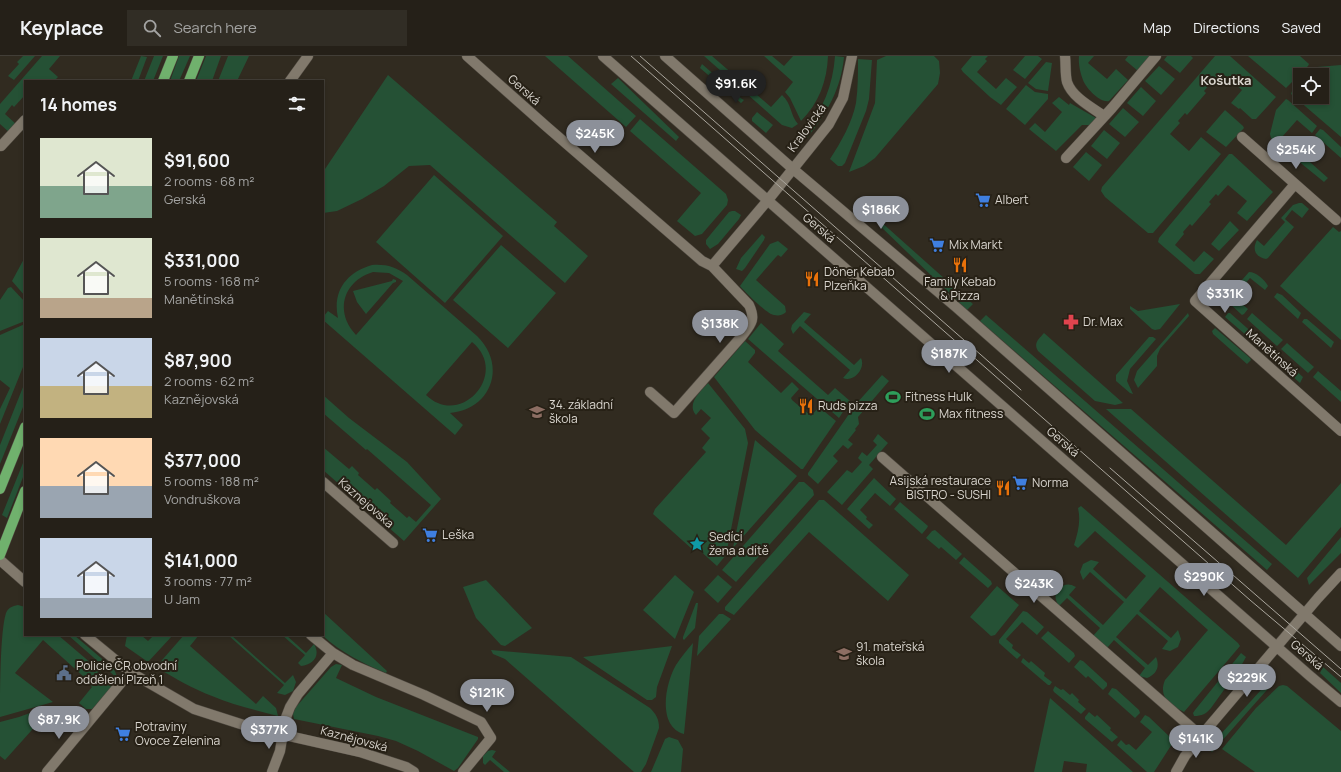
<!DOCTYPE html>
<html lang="en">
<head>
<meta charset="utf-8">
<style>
	:root { --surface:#252018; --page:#312d25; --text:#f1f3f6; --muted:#a3a3a2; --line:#423e37; --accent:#8c9099 }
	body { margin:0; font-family:Manrope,sans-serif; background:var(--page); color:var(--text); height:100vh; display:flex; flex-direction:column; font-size:15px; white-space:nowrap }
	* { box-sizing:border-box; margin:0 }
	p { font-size:13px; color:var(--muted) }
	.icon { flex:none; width:22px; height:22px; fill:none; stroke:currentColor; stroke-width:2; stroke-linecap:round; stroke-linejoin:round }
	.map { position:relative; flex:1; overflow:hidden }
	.details { position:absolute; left:24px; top:24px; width:300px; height:556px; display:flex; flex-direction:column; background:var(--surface); border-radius:0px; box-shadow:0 2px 6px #0003,0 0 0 1px var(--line) }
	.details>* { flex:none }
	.buttons { position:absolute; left:1293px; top:12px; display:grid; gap:8px }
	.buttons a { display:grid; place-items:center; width:36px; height:36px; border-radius:0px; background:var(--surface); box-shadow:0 2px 6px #0003,0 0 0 1px var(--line); font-size:20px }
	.price { position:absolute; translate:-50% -34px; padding:0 9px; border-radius:14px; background:var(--accent); color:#fff; font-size:13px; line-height:26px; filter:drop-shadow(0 1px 2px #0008) }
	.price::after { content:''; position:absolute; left:50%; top:24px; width:12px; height:9px; margin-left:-6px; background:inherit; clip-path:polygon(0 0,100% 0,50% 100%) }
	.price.on { background:#222; color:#fff }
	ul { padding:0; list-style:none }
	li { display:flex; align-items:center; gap:12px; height:100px; padding:0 16px }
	li span { display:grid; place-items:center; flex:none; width:112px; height:80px; border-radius:0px; color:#555 }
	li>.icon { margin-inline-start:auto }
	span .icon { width:48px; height:48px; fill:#fffc; stroke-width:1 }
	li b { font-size:17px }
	h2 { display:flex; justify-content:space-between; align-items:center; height:48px; padding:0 16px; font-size:17px }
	header { display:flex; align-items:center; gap:24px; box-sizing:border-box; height:56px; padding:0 20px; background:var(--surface); border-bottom:1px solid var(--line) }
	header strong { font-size:19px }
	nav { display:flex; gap:22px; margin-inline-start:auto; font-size:14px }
	.search { width:280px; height:36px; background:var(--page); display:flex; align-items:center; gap:10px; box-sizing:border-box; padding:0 14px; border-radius:0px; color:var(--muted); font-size:15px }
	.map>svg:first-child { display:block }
</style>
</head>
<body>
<header>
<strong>Keyplace</strong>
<div class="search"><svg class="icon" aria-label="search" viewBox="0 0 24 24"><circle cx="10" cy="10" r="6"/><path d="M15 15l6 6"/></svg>Search here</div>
<nav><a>Map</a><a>Directions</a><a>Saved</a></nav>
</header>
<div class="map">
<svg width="1341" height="716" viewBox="0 0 1341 716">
	<rect width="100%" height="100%" fill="#312b20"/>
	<path fill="#255135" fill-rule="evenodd" d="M23,0H35L14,24L8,20L19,8L17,6Z
		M42,0H60L49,13L58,21L54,25H42L40,23L37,25H25V39L14,51L12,49L5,58L17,69L10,77L0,68V48Z
		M141,0L147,1L138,25H131Z
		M154,0H163L153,25H144Z
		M179,0H190L179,25H170Z
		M206,0H221L212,25H196Z
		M228,0H249L237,25H218Z
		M545,0H568L636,60L626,71Z
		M704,0H712L771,51L782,39C792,48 790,59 798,68L792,72L782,69Z
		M764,0H772L784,10L793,0H828C827,25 819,47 801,65L790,42L785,36L793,26Z
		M835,0L844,1C841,33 827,57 807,82L804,79V76C823,54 833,29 835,0Z
		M886,0H934L939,5L940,17L938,28L875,102L864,110L849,116L875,47L877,4Z
		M972,0H988L985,3L987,5L977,16L996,33L1006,22L1017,31L1001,49L990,41L963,16L961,13Z
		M1025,0H1038L1042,3L1025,23L1013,14Z
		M1079,0H1094L1088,7L1107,23L1116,13L1128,24L1109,45C1101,47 1089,35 1085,28C1081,21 1078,8 1079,0Z
		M1128,0H1151L1138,15L1125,4Z
		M1167,0H1191L1193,2L1180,17L1164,4Z
		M1215,0H1230L1276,41L1256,63H1252L1240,52L1239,53L1231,47L1242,34L1223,18L1213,29L1211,27L1204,35L1206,37L1187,59L1185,57L1178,65L1180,67L1170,78L1189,95L1201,81L1221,98L1153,177H1148L1105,141L1101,135L1102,131Z
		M1248,0H1300L1309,8L1308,10L1286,32Z
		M858,3L872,4L869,43L866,55L845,107L842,110H838L830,103C841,86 852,67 856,47C858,32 858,17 858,3Z
		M1046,6L1052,7L1048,35L1036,33L1028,27Z
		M702,8L742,43L744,44L741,47L700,12Z
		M1341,9V81L1291,38L1292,35L1300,27V41H1322V19H1308L1317,11Z
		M1159,10L1175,23L1161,39L1145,25Z
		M388,19L557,166L554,170L588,200L565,227L430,109L409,110L384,130L362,143L337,155L323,157V116Z
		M618,22L679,81L676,85L611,28Z
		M1026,29L1035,36L1048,38V43L1025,69L1006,53Z
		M1141,31L1156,45L1143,60L1127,47Z
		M1059,41L1069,49L1070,47L1096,62L1091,69H1082L1056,95L1029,73L1035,67L1045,76L1062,56L1052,47Z
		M1286,43L1288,44L1317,70L1312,77L1297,64L1282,81L1296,94L1291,99L1271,82L1270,78L1276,54Z
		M1123,52L1139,66L1125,81L1109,68Z
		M1225,54L1243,70L1244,72L1226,91L1206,76Z
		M757,56L773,69L766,77L752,65V62Z
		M640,63L726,138L728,144L727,149L702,178L695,180L677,165L701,137L630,75Z
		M1320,73L1323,74L1341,91V102L1315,79Z
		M1104,74L1120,87L1107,103L1091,90Z
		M1086,96L1102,109L1089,125L1073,111Z
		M1229,98H1232L1273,136L1247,165L1237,157L1247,145L1228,129L1218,140L1216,138L1209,146L1211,148L1192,170L1190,168L1183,176L1184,178L1175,189L1194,206L1204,195L1214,203L1200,218H1195L1158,186L1159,182Z
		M1302,99L1328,122L1324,126L1297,104Z
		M434,119L503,180L445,247L376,186Z
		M1299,147H1302L1309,153L1302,162L1292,154L1285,163L1294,171L1268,202L1266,203C1255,201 1252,193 1257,184L1264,190L1285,166L1281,162L1293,149Z
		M732,155H735L741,159L739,163L718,188L710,193L706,188V184L729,156Z
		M880,165L973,248L967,254L878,168Z
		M1230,165L1239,174L1219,195L1211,188Z
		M1333,171L1339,176L1341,175V284L1280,230Z
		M762,178L765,181L764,184L745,212L742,215L736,213L741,202Z
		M778,185L788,193L781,201L778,199L776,201L756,224L785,250L786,256C783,259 779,260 774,259C767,258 745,236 740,230L770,188Z
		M501,189L556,237L508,292L453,244Z
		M25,201V240L12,225Z
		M372,209C386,208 396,211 407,219L477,280C507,309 492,353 450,357L463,369L455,379L323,264V261L328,255L338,262C332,235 347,216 372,209ZM373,216L389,217L403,225L356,279C334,256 343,225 373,216ZM472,286C510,317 461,373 426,339Z
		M1249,216C1256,216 1265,224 1268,230L1265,234L1250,222L1234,241L1248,253L1244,258L1242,259L1229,247L1228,240Z
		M393,223L396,224V226L393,227L366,258L357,246L353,235L392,225Z
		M11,231L25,246V265L0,275V244L8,232Z
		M1277,237L1282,239L1301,257L1298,263L1274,241Z
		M1180,248L1160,273L1155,274L1152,273L1130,253V250L1138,255Z
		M804,256L811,258L804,266L854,309L861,302C866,312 854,327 843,322L850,314L800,270L793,278L791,273L792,269Z
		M1188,257L1189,260L1160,293L1157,300V310L1138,332L1134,324L1137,315Z
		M1228,257H1230L1272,294L1269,299L1263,293L1265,290L1257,283L1254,286L1225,261Z
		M1252,257L1283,284L1277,290L1247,263Z
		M986,259L1272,508L1267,514L980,265Z
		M1304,263H1307L1334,286L1331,292L1302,266Z
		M761,267L784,288L778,295L828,339L835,332L850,345L839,362L748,283Z
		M25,268V306L0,368V353L10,332L0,324V279Z
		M1215,272L1250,302L1251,304L1247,308L1213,278L1212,275Z
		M1044,277L1123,347L1115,349L1095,345L1038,295C1033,287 1039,283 1044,277Z
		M1149,281H1153L1156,283L1130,313L1127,325L1133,338L1130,337L1116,325V319Z
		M745,285L755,294V297L748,306L781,337L792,326L799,333L791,342L792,344L811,360L819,351L836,365L803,413H801L755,374L714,321Z
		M1287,287L1314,311L1308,317L1281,293Z
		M1275,299L1279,300L1303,321L1300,327L1272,302Z
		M1318,315L1341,335V346L1313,321Z
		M882,319L889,325L858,361L859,368L855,373L856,374L848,384L853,388L848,393L843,389L833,400L838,405L818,428L808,419V417L856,348Z
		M25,326V346L0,408V389Z
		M708,327L745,373L748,387L726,499L717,510L698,493H692L653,458L655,453L706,396L702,392L710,382L701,373L711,362L701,353L696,359C686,348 701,335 708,327Z
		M323,339L349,362L407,406L441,443L404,485L323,414V391L349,413L352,410L359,417L358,419L375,434L377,432L391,445L390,447L407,462L409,460L416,466L431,449L367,393L366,394L323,357Z
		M1106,353H1131L1286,489L1341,427V471L1298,522Z
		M878,378L888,387L869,409L873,413L842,449L827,436L847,414L852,417L862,406L858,402L862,396L867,400L877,389L873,385Z
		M755,384L797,420L733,492Z
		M25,402V416L7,462L2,459Z
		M874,422L896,443L890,450L875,437L860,454L867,461L866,463L873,469L869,473L847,453Z
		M799,426H804L813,434L814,439L736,526L722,514Z
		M819,444H824L909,519L888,545L809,476L734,559L725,554V551Z
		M900,446L928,470L927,472L922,478L894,453Z
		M1081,450L1238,587L1240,590L1184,656C1170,649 1158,641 1165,624L1208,574L1160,531L1139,555L1171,582L1178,574L1181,583L1178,591L1170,595L1162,593L1168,585L1137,558L1116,581L1148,609L1156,601C1160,610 1157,618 1147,622L1139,620L1145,612L1114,584L1107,592L1093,580L1100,572L1067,542L1059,550C1055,544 1054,539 1058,532C1065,528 1069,527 1076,531L1069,539L1103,569L1124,546L1090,516L1083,524L1080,516L1083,508L1091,504L1099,506L1093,513L1126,543L1146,520L1095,475L1078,492L1074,489C1078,476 1081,465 1078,452Z
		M935,474L962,498L956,504L941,491L939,493L926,482L932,475Z
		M1341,481V497L1309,529L1307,522Z
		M964,501L991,525L992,528L988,532L959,507Z
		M675,519L694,536L675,583L643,554Z
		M718,519L732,531L718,547L704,534Z
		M486,524L532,572L505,590L501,589L476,562L463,531Z
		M997,530L1019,549L995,579L991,580L970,561Z
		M696,547H698L695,572L684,584L683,583V581Z
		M18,549L25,551V579H58L112,625V631L92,653H86L79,647L92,631L83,623L84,621L43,584L15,617L53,646L0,661C0,639 0,575 6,557C8,552 12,550 18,549Z
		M1023,555L1027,556L1044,571L1037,579L1022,566L1006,583L1013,589L1012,592L1021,599L1017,603L999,587V584Z
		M323,556L387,615L386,617C362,607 342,597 322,579Z
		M719,558H723L731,563L697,600L699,580Z
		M1048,575L1074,597L1075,600L1069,607L1041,582Z
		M68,579H74L114,613L118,623Z
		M127,579H141L148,585L154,579H173L148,606L125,590Z
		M184,579H199L190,590L256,648L263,640L276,652L278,660C256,654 233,649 212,640C193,633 175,622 157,612L156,611Z
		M228,579H231L285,627L293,619L296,626L293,635L285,639L277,637L284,629Z
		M282,579H286L306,597L314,588C321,600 313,609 301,610L298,607L305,599Z
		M693,587L684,678C657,670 665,628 676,609C681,601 687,594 693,587Z
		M672,590L657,631L656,641L652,644H647L583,601Z
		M491,594L571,601L650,652C656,658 659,663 659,672L646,708L641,716H634L505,603L493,598Z
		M1241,597L1246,601L1241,610L1211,652C1206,658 1202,660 1194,660L1193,657L1195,654Z
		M1023,602L1029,607L1031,605L1045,617L1044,620L1052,626L1050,629H1048L1021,606Z
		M1080,604L1083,605L1107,627V630L1103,634L1088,620L1086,622L1074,611Z
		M336,608L342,609L336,622L376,641L478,681V683L458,712L454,715L418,695L396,685L378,680L294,663L293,658L296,651L331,611Z
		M1323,611L1341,627V637L1320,617Z
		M1271,623L1274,626L1212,696L1208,692Z
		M1283,629L1287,630L1341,675V716H1255L1222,693L1256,652L1279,630Z
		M1055,630L1061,634L1063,633L1070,639L1072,637L1079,644L1078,646L1086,653L1081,658L1054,636L1053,634Z
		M1112,632L1116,633L1139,654L1140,657L1135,662L1108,638Z
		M1050,642L1133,716H1086L1087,708L1064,705L1062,716H1034Z
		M49,650L48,656L5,704L0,700V666L19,661Z
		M1089,656L1095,661L1097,659L1111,672L1110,674L1118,681L1112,686L1085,663V661Z
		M1145,659L1149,661L1172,683V688L1154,716H1147L1117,689L1121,684L1126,689L1129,688L1136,694L1152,676L1140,666Z
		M669,681L678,684L683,693L681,716H651L665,683Z
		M492,694L496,695L492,701L510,716H504L490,704L485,709L483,707V700L488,695Z"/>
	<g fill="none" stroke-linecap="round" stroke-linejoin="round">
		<g stroke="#4f4940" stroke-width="11">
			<path id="minor" d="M467,0L547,71L702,205L712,210L768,144L829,68L843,42L852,0
				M603,0L1310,620L1341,646
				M665,0L793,113L956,251L1341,590
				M1065,0C1066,8 1065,18 1067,26C1072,41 1091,51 1104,60
				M290,25L308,0
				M1242,81L1336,164
				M1,90L25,64
				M1066,102L1112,52L1156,0
				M1295,128L1195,245L1341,375
				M650,336L674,357L742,280C751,268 756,264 749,249L712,210
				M882,401L1201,680
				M323,426L393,487
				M0,504L25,526
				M85,579L130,616L194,653L253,672L360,696L406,711L414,716
				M311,579L333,597L353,609L424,639L481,666L491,682L463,716
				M47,716L130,616
				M272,716L280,695L285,664L290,651L298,638L333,597
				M1176,716L1185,700L1201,680L1318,542L1341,517"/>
		</g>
		<g stroke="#4f4940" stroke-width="11">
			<path id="major" d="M163,25L173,0
				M189,25L199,0
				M0,433L25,371
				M0,499L25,435"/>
		</g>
		<use href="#minor" stroke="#81796c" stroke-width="10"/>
		<use href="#major" stroke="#70b16d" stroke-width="10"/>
		<path stroke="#aaa69d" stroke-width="1" d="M631,0L1250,544L1341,621
			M640,0L1021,334
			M1110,412L1341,613"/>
	</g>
	<defs>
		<g id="supermarket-bare" transform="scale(1.2)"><path d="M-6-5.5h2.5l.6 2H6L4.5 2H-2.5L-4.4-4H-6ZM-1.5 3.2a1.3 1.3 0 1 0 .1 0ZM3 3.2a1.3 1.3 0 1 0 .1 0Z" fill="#3f7fe0" stroke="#272116" stroke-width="2.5" paint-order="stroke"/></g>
		<g id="restaurant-bare" transform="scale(1.2)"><path d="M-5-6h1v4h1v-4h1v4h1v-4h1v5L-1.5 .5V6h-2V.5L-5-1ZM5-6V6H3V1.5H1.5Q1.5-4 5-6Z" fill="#e8710a" stroke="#272116" stroke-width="2.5" paint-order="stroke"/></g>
		<g id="pharmacy-bare" transform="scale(1.2)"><path d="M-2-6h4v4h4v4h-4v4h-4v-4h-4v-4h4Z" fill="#e0444e" stroke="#272116" stroke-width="2.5" paint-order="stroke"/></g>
		<g id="stadium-bare" transform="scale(1.2)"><path d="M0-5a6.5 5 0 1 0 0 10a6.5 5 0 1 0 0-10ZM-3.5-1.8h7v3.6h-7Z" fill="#2e9e5b" stroke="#272116" stroke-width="2.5" paint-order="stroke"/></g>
		<g id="school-bare" transform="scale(1.2)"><path d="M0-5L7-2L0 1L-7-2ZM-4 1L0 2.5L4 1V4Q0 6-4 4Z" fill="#8d6e63" stroke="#272116" stroke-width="2.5" paint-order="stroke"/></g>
		<g id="sight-bare" transform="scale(1.2)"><path d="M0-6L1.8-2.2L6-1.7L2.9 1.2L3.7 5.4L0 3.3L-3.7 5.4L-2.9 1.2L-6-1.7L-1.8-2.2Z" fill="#0f9aa8" stroke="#272116" stroke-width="2.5" paint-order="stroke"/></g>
		<g id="civic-bare" transform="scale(1.2)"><path d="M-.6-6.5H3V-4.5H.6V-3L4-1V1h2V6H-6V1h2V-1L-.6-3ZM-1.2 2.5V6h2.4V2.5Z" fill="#5c6f8a" stroke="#272116" stroke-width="2.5" paint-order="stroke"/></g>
	</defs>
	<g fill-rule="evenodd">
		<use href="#supermarket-bare" x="983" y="144"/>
		<use href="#supermarket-bare" x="937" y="189"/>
		<use href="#restaurant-bare" x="960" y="209"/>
		<use href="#restaurant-bare" x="812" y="223"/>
		<use href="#pharmacy-bare" x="1071" y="266"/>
		<use href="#stadium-bare" x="893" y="341"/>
		<use href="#restaurant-bare" x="806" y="350"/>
		<use href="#school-bare" x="537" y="356"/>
		<use href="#stadium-bare" x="927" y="358"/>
		<use href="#supermarket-bare" x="1020" y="427"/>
		<use href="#restaurant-bare" x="1003" y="432"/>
		<use href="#supermarket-bare" x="430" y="479"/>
		<use href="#sight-bare" x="697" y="488"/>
		<use href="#school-bare" x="844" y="598"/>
		<use href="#civic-bare" x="64" y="617"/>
		<use href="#supermarket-bare" x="123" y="678"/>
	</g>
	<g text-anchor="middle" stroke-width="4" stroke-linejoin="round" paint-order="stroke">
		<g font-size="12" fill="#d9d5ce" stroke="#272116">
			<text transform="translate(524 34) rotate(42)" y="4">Gerská</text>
			<text transform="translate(807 72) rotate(-54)" y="4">Kralovická</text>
			<text transform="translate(819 172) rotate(41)" y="4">Gerská</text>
			<text transform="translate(1272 297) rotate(42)" y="4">Manětínská</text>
			<text transform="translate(1063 386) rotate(41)" y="4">Gerská</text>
			<text transform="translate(366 447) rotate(41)" y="4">Kaznejovska</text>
			<text transform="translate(1307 599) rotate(41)" y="4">Gerská</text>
			<text transform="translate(354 683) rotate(15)" y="4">Kaznějovská</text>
		</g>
		<g font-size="12" fill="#d9d5ce" stroke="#272116" text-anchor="start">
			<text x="995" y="148">Albert</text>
			<text x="949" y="193">Mix Markt</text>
			<text x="824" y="220">Döner Kebab<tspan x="824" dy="14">Plzeňka</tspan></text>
			<text x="960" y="230" text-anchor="middle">Family Kebab<tspan x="960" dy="14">&amp; Pizza</tspan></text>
			<text x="1083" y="270">Dr. Max</text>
			<text x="905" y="345">Fitness Hulk</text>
			<text x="549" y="353">34. základní<tspan x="549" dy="14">škola</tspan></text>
			<text x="818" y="354">Ruds pizza</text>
			<text x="939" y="362">Max fitness</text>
			<text x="991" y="429" text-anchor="end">Asijská restaurace<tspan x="991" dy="14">BISTRO - SUSHI</tspan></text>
			<text x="1032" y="431">Norma</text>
			<text x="442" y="483">Leška</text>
			<text x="709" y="485">Sedící<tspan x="709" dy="14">žena a dítě</tspan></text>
			<text x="856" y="595">91. mateřská<tspan x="856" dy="14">škola</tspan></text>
			<text x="76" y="614">Policie ČR obvodní<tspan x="76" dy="14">oddělení Plzeň 1</tspan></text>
			<text x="135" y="675">Potraviny<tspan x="135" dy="14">Ovoce Zelenina</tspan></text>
		</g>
		<g font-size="13" font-weight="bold" fill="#d9d5ce" stroke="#272116">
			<text x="1226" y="29">Košutka</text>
		</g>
	</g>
</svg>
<div class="buttons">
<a><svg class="icon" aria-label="locate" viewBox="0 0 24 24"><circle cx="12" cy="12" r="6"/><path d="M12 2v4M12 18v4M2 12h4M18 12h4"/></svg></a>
</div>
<b class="price on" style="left:736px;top:48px">$91.6K</b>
<b class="price" style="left:595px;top:98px">$245K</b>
<b class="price" style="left:1296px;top:114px">$254K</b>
<b class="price" style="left:881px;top:174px">$186K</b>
<b class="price" style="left:1225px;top:258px">$331K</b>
<b class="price" style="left:720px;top:288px">$138K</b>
<b class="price" style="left:949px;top:318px">$187K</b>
<b class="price" style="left:1204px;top:541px">$290K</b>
<b class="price" style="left:1034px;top:548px">$243K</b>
<b class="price" style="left:1247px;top:642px">$229K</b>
<b class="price" style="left:487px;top:657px">$121K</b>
<b class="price" style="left:59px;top:684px">$87.9K</b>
<b class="price" style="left:269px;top:694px">$377K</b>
<b class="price" style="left:1196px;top:703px">$141K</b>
<section class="details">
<h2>14 homes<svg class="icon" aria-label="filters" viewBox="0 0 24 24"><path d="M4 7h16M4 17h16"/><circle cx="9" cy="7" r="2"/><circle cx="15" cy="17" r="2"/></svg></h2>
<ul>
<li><span style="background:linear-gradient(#dfe7d0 60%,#7fa58c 0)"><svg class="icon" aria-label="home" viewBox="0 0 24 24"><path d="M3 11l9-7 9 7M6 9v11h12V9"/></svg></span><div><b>$91,600</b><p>2 rooms · 68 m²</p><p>Gerská</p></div></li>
<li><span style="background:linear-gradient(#dfe7d0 75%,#b9a48a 0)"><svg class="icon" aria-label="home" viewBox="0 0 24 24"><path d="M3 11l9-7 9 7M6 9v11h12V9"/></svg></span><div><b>$331,000</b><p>5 rooms · 168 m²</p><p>Manětínská</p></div></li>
<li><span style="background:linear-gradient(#c9d6e8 60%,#c2b280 0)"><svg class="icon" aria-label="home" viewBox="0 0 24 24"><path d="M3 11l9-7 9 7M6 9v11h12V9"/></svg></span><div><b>$87,900</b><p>2 rooms · 62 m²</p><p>Kaznějovská</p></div></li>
<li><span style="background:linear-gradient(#ffd9b3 60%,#9aa5b1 0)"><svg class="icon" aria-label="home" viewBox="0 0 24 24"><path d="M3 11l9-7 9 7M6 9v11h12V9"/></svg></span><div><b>$377,000</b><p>5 rooms · 188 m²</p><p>Vondruškova</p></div></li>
<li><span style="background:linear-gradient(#c9d6e8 75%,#9aa5b1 0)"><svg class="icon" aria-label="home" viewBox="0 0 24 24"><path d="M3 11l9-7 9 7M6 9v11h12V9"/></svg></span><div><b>$141,000</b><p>3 rooms · 77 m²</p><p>U Jam</p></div></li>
</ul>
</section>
</div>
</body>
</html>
